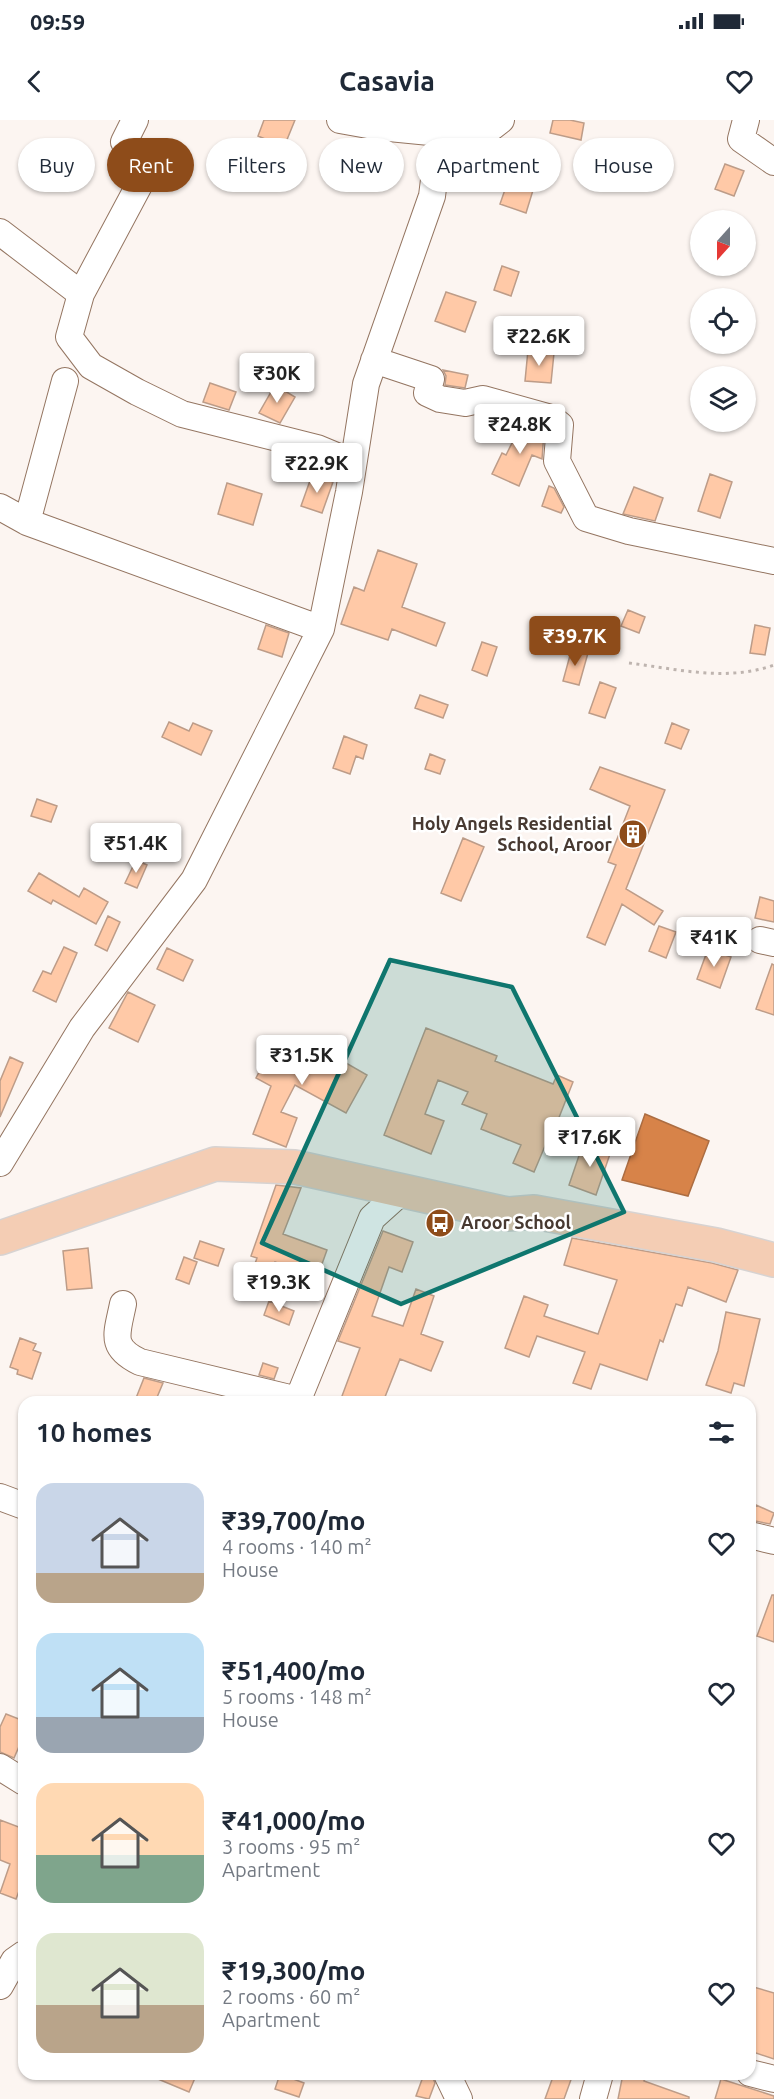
<!DOCTYPE html>
<html lang="en">
<head>
<meta charset="utf-8">
<style>
	:root { --surface:#fff; --page:#f6f6f7; --text:#1f2937; --muted:#747a83; --accent:#8e4c1a }
	body { margin:0; font-family:Ubuntu,sans-serif; background:var(--page); color:var(--text); height:100vh; display:flex; flex-direction:column; font-size:22px; white-space:nowrap }
	* { box-sizing:border-box; margin:0 }
	p { font-size:20px; color:var(--muted) }
	.icon { flex:none; width:33px; height:33px; fill:none; stroke:currentColor; stroke-width:2; stroke-linecap:round; stroke-linejoin:round }
	.map { position:relative; flex:1; overflow:hidden }
	.panel { position:absolute; left:18px; top:1276px; width:738px; height:684px; display:flex; flex-direction:column; background:var(--surface); border-radius:18px; box-shadow:0 2px 4px #0004 }
	.panel>* { flex:none }
	.hud { position:absolute; left:18px; top:18px; width:738px; height:54px; display:flex; gap:12px }
	.needle { width:39px; rotate:201deg }
	.buttons { position:absolute; left:690px; top:90px; display:grid; gap:12px }
	.buttons a { display:grid; place-items:center; width:66px; height:66px; border-radius:50%; background:var(--surface); box-shadow:0 2px 4px #0004; font-size:30px }
	.price { position:absolute; translate:-50% -51px; padding:0 14px; border-radius:6px; background:#fff; color:#222; font-size:20px; line-height:39px; filter:drop-shadow(0 2px 3px #0008) }
	.price::after { content:''; position:absolute; left:50%; top:36px; width:18px; height:14px; margin-left:-9px; background:inherit; clip-path:polygon(0 0,100% 0,50% 100%) }
	.price.selected { background:var(--accent); color:#fff }
	ul { padding:0; list-style:none }
	li { display:flex; align-items:center; gap:18px; height:150px; padding:0 18px }
	li span { display:grid; place-items:center; flex:none; width:168px; height:120px; border-radius:18px; color:#555 }
	li>.icon { margin-inline-start:auto }
	span .icon { width:72px; height:72px; fill:#fffc; stroke-width:1 }
	li b { font-size:26px }
	h2 { display:flex; justify-content:space-between; align-items:center; height:72px; padding:0 18px; font-size:26px }
	.pill { padding:0 21px; border-radius:27px; background:var(--surface); box-shadow:0 2px 4px #0004; font-size:21px; line-height:54px }
	.pill.selected { background:var(--accent); color:#fff }
	.status { display:flex; justify-content:space-between; align-items:center; height:42px; padding:0 30px; background:var(--surface); direction:ltr }
	.status svg { height:16px; fill:currentColor }
	header { display:flex; justify-content:space-between; align-items:center; height:78px; padding:0 18px; background:var(--surface); font-size:27px; font-weight:700 }
	.map>svg:first-child { display:block }
</style>
</head>
<body>
<div class="status"><b>09:59</b><svg viewBox="0 0 49 12"><path d="M0 12V9h3v3zM5 12V6h3v6zM10 12V3h3v9zM15 12V0h3v12zM26 1h20v11H26zM47 4h2v5h-2z"/></svg></div>
<header><svg class="icon" aria-label="back" viewBox="0 0 24 24"><path d="M15 5l-7 7 7 7"/></svg>Casavia<svg class="icon" aria-label="heart" viewBox="0 0 24 24"><path d="M12 20l-8-8c-3-5 5-10 8-4 3-6 11-1 8 4z"/></svg></header>
<div class="map">
<svg width="774" height="1979" viewBox="0 0 774 1979">
	<rect width="100%" height="100%" fill="#fcf5f1"/>
	<path fill="#d78349" stroke="#ac6d42" stroke-width="1.5" d="M645,994L709,1021L688,1076L622,1060Z"/>
	<path fill="#ffc9a7" stroke="#bd9c88" stroke-width="1.5" d="M264,0H295L284,27L258,16Z
		M553,0H570L584,3L581,20L550,13Z
		M642,32L661,39L652,64L633,56Z
		M725,44L744,51L734,76L715,69Z
		M509,58L534,67L526,93L500,84Z
		M502,146L519,152L511,176L494,170Z
		M446,172L476,182L465,212L435,201Z
		M528,230L554,233L551,263L525,261Z
		M443,250L468,255L465,268L445,265L446,256Z
		M210,263L236,272L229,290L203,282Z
		M275,265L295,277L280,303L259,293Z
		M521,305L544,312L542,339L532,335L519,366L492,354L502,333L506,335Z
		M710,354L732,362L720,398L698,391Z
		M312,355L333,362L322,393L301,386Z
		M227,363L262,374L253,405L218,394Z
		M549,366L554,368L564,387L561,393L542,386Z
		M634,367L663,378L655,401L623,394Z
		M378,430L417,444L402,487L445,503L436,526L392,509L388,520L341,504L354,467L364,471Z
		M628,490L645,497L639,513L621,506Z
		M266,505L289,513L282,537L258,529Z
		M755,505L770,508L765,535L750,533Z
		M482,522L497,527L487,556L472,550Z
		M572,528L588,533L579,565L563,561Z
		M600,562L616,568L605,598L589,593Z
		M420,575L448,585L443,598L415,588Z
		M169,602L189,611L193,603L212,611L201,635L162,617Z
		M672,603L689,610L681,629L665,623Z
		M344,616L367,625L363,639L356,636L350,654L333,648Z
		M430,634L445,640L440,654L425,649Z
		M600,647L665,670L626,769L663,791L654,805L622,784L605,825L587,817L616,745L608,742L630,686L590,669Z
		M37,679L57,686L51,702L31,696Z
		M463,718L484,727L461,781L441,773Z
		M136,740L147,745L137,768L125,763Z
		M39,753L79,777L84,768L108,782L96,804L53,780L51,784L28,771Z
		M760,777L774,781V802L755,798Z
		M108,796L120,802L107,831L95,825Z
		M659,806L676,812L666,838L649,831Z
		M64,827L77,833L56,882L33,871L43,851L51,854Z
		M167,828L193,840L183,861L157,849Z
		M708,829L731,837L720,868L697,859Z
		M772,844L774,845V895L756,889Z
		M128,872L155,885L138,922L109,908Z
		M426,908L497,936L495,941L553,964L557,955L573,962L558,1000H556L534,1052L513,1043L521,1025L481,1009L487,994L462,984L468,972L438,960L425,994L444,1001L431,1034L384,1015Z
		M277,917L330,943L334,936L367,955L346,993L295,965L281,992L297,998L286,1027L253,1014L271,966L256,958Z
		M10,937L23,943L0,997V961Z
		M584,1021L611,1031L596,1075L569,1065Z
		M276,1065L301,1068L283,1114L327,1130L317,1158L275,1142L269,1159L252,1152L257,1138L251,1136Z
		M383,1111L413,1122L402,1152L389,1147L372,1196L403,1206L416,1169L434,1176L421,1214L443,1222L431,1251L400,1239L383,1282H358L342,1276L360,1228L338,1221Z
		M572,1118L712,1143L738,1150L726,1182L688,1167L682,1186L676,1184L663,1222L660,1220L647,1260L600,1244L591,1269L573,1263L585,1232L537,1216L529,1237L505,1228L524,1176L548,1185L544,1196L598,1214L617,1160L564,1145Z
		M200,1121L224,1129L218,1146L194,1138Z
		M88,1128L92,1168L67,1170L63,1131Z
		M184,1137L197,1142L189,1164L176,1159Z
		M269,1181L294,1191L289,1205L264,1195Z
		M726,1192L760,1199L744,1266L734,1263L731,1273L706,1265L718,1231Z
		M20,1218L36,1224L33,1230L41,1233L32,1259L17,1254L18,1250L10,1247Z
		M263,1243L278,1248L274,1259L259,1255Z
		M144,1258L163,1263L155,1282H145L136,1278Z
		M756,1385L774,1393L770,1404L750,1400Z
		M772,1475H774V1522L757,1516Z
		M6,1594L24,1601V1615L14,1638L0,1632V1607Z
		M0,1700L24,1709V1758L16,1779L0,1773L10,1744L0,1740Z
		M750,1866L774,1873V1939L750,1931Z
		M146,1954H185L195,1958L189,1972Z
		M280,1954L304,1963L299,1977L275,1969Z
		M424,1954L432,1956L435,1963L429,1979L416,1976Z
		M554,1954H573L564,1979H545Z
		M623,1954H645L644,1961L689,1977V1979H618Z
		M721,1959L774,1976V1979H715Z"/>
	<g fill="none" stroke-linecap="round" stroke-linejoin="round">
		<g stroke="#947561" stroke-width="28">
			<path id="minor" d="M135,0L124,22L144,56L81,174L69,217L91,246L137,272L182,294L317,328L353,343
				M340,0L379,7L440,13
				M746,0L741,19L774,42
				M0,112L81,174
				M374,240L431,259L427,273L440,279L465,283L483,279L551,298L560,305L557,341L586,398L629,411L774,441
				M0,387L27,402
				M321,509L349,372L366,264L432,76L440,13L492,7L501,0
				M760,820L774,823
				M0,1043L82,908L194,760L321,509L27,402L65,261
				M123,1184C117,1214 109,1227 140,1242L298,1280
				M297,1282L372,1098L402,1071
				M0,1377L24,1386
				M750,1415L774,1421
				M0,1647L24,1662
				M0,1866L14,1841L24,1834
				M750,1953L774,1959
				M447,1954L459,1979
				M593,1979L600,1954"/>
		</g>
		<g stroke="#d7d3d2" stroke-width="36">
			<path id="major" d="M0,1118L215,1044L295,1047L507,1094L534,1092L716,1125L774,1140"/>
		</g>
		<path stroke="#beb4af" stroke-width="3" stroke-dasharray="3 4.5" stroke-linecap="butt" d="M629,543C677,549 727,562 774,545"/>
		<use href="#minor" stroke="#fff" stroke-width="26"/>
		<use href="#major" stroke="#f4cdb4" stroke-width="33"/>
	</g>
	<path fill="#0f766e" fill-opacity="0.2" stroke="#0f766e" stroke-width="4.5" stroke-linejoin="round" d="M390,840L512,867L624,1092L401,1184L262,1123Z"/>
	<defs>
		<g id="building-disc" transform="scale(1.5)"><circle r="9.5" fill="#8e4c1a" stroke="#fff"/><path d="M-4-6H4V6H1V3H-1V6H-4ZM-2.5-4.3h1.7v1.8h-1.7ZM.8-4.3h1.7v1.8H.8ZM-2.5-1h1.7V.8h-1.7ZM.8-1h1.7V.8H.8Z" fill="#fff"/></g>
		<g id="bus-disc" transform="scale(1.5)"><circle r="9.5" fill="#8e4c1a" stroke="#fff"/><path d="M-5-6H5V4H4V6H2V4H-2V6H-4V4H-5ZM-3.5-4V0h7V-4ZM-3.5 1.2v1.5H-2V1.2ZM2 1.2v1.5H3.5V1.2Z" fill="#fff"/></g>
	</defs>
	<g fill-rule="evenodd">
		<use href="#building-disc" x="633" y="714"/>
		<use href="#bus-disc" x="440" y="1103"/>
	</g>
	<g text-anchor="middle" stroke-width="5" stroke-linejoin="round" paint-order="stroke">
		<g font-size="18" font-weight="bold" fill="#473931" stroke="#fff" text-anchor="end">
			<text x="612" y="710">Holy Angels Residential<tspan x="612" dy="21">School, Aroor</tspan></text>
			<text x="461" y="1109" text-anchor="start">Aroor School</text>
		</g>
	</g>
</svg>
<div class="buttons">
<a><svg class="needle" viewBox="-14 -14 28 28"><path d="M0-13l5 13h-10z" fill="#e53935"/><path d="M0 13l5-13h-10z" fill="#747a83"/></svg></a>
<a><svg class="icon" aria-label="locate" viewBox="0 0 24 24"><circle cx="12" cy="12" r="6"/><path d="M12 2v4M12 18v4M2 12h4M18 12h4"/></svg></a>
<a><svg class="icon" aria-label="layers" viewBox="0 0 24 24"><path d="M12 4l9 5-9 5-9-5zM3 14l9 5 9-5"/></svg></a>
</div>
<b class="price" style="left:539px;top:247px">₹22.6K</b>
<b class="price" style="left:277px;top:284px">₹30K</b>
<b class="price" style="left:520px;top:335px">₹24.8K</b>
<b class="price" style="left:317px;top:374px">₹22.9K</b>
<b class="price selected" style="left:575px;top:547px">₹39.7K</b>
<b class="price" style="left:136px;top:754px">₹51.4K</b>
<b class="price" style="left:714px;top:848px">₹41K</b>
<b class="price" style="left:302px;top:966px">₹31.5K</b>
<b class="price" style="left:590px;top:1048px">₹17.6K</b>
<b class="price" style="left:279px;top:1193px">₹19.3K</b>
<div class="hud">
<a class="pill">Buy</a>
<a class="pill selected">Rent</a>
<a class="pill">Filters</a>
<a class="pill">New</a>
<a class="pill">Apartment</a>
<a class="pill">House</a>
</div>
<section class="panel">
<h2>10 homes<svg class="icon" aria-label="filters" viewBox="0 0 24 24"><path d="M4 7h16M4 17h16"/><circle cx="9" cy="7" r="2"/><circle cx="15" cy="17" r="2"/></svg></h2>
<ul>
<li><span style="background:linear-gradient(#c9d6e8 75%,#b9a48a 0)"><svg class="icon" aria-label="home" viewBox="0 0 24 24"><path d="M3 11l9-7 9 7M6 9v11h12V9"/></svg></span><div><b>₹39,700/mo</b><p>4 rooms · 140 m²</p><p>House</p></div><svg class="icon" aria-label="heart" viewBox="0 0 24 24"><path d="M12 20l-8-8c-3-5 5-10 8-4 3-6 11-1 8 4z"/></svg></li>
<li><span style="background:linear-gradient(#bfe0f5 70%,#9aa5b1 0)"><svg class="icon" aria-label="home" viewBox="0 0 24 24"><path d="M3 11l9-7 9 7M6 9v11h12V9"/></svg></span><div><b>₹51,400/mo</b><p>5 rooms · 148 m²</p><p>House</p></div><svg class="icon" aria-label="heart" viewBox="0 0 24 24"><path d="M12 20l-8-8c-3-5 5-10 8-4 3-6 11-1 8 4z"/></svg></li>
<li><span style="background:linear-gradient(#ffd9b3 60%,#7fa58c 0)"><svg class="icon" aria-label="home" viewBox="0 0 24 24"><path d="M3 11l9-7 9 7M6 9v11h12V9"/></svg></span><div><b>₹41,000/mo</b><p>3 rooms · 95 m²</p><p>Apartment</p></div><svg class="icon" aria-label="heart" viewBox="0 0 24 24"><path d="M12 20l-8-8c-3-5 5-10 8-4 3-6 11-1 8 4z"/></svg></li>
<li><span style="background:linear-gradient(#dfe7d0 60%,#b9a48a 0)"><svg class="icon" aria-label="home" viewBox="0 0 24 24"><path d="M3 11l9-7 9 7M6 9v11h12V9"/></svg></span><div><b>₹19,300/mo</b><p>2 rooms · 60 m²</p><p>Apartment</p></div><svg class="icon" aria-label="heart" viewBox="0 0 24 24"><path d="M12 20l-8-8c-3-5 5-10 8-4 3-6 11-1 8 4z"/></svg></li>
</ul>
</section>
</div>
</body>
</html>
